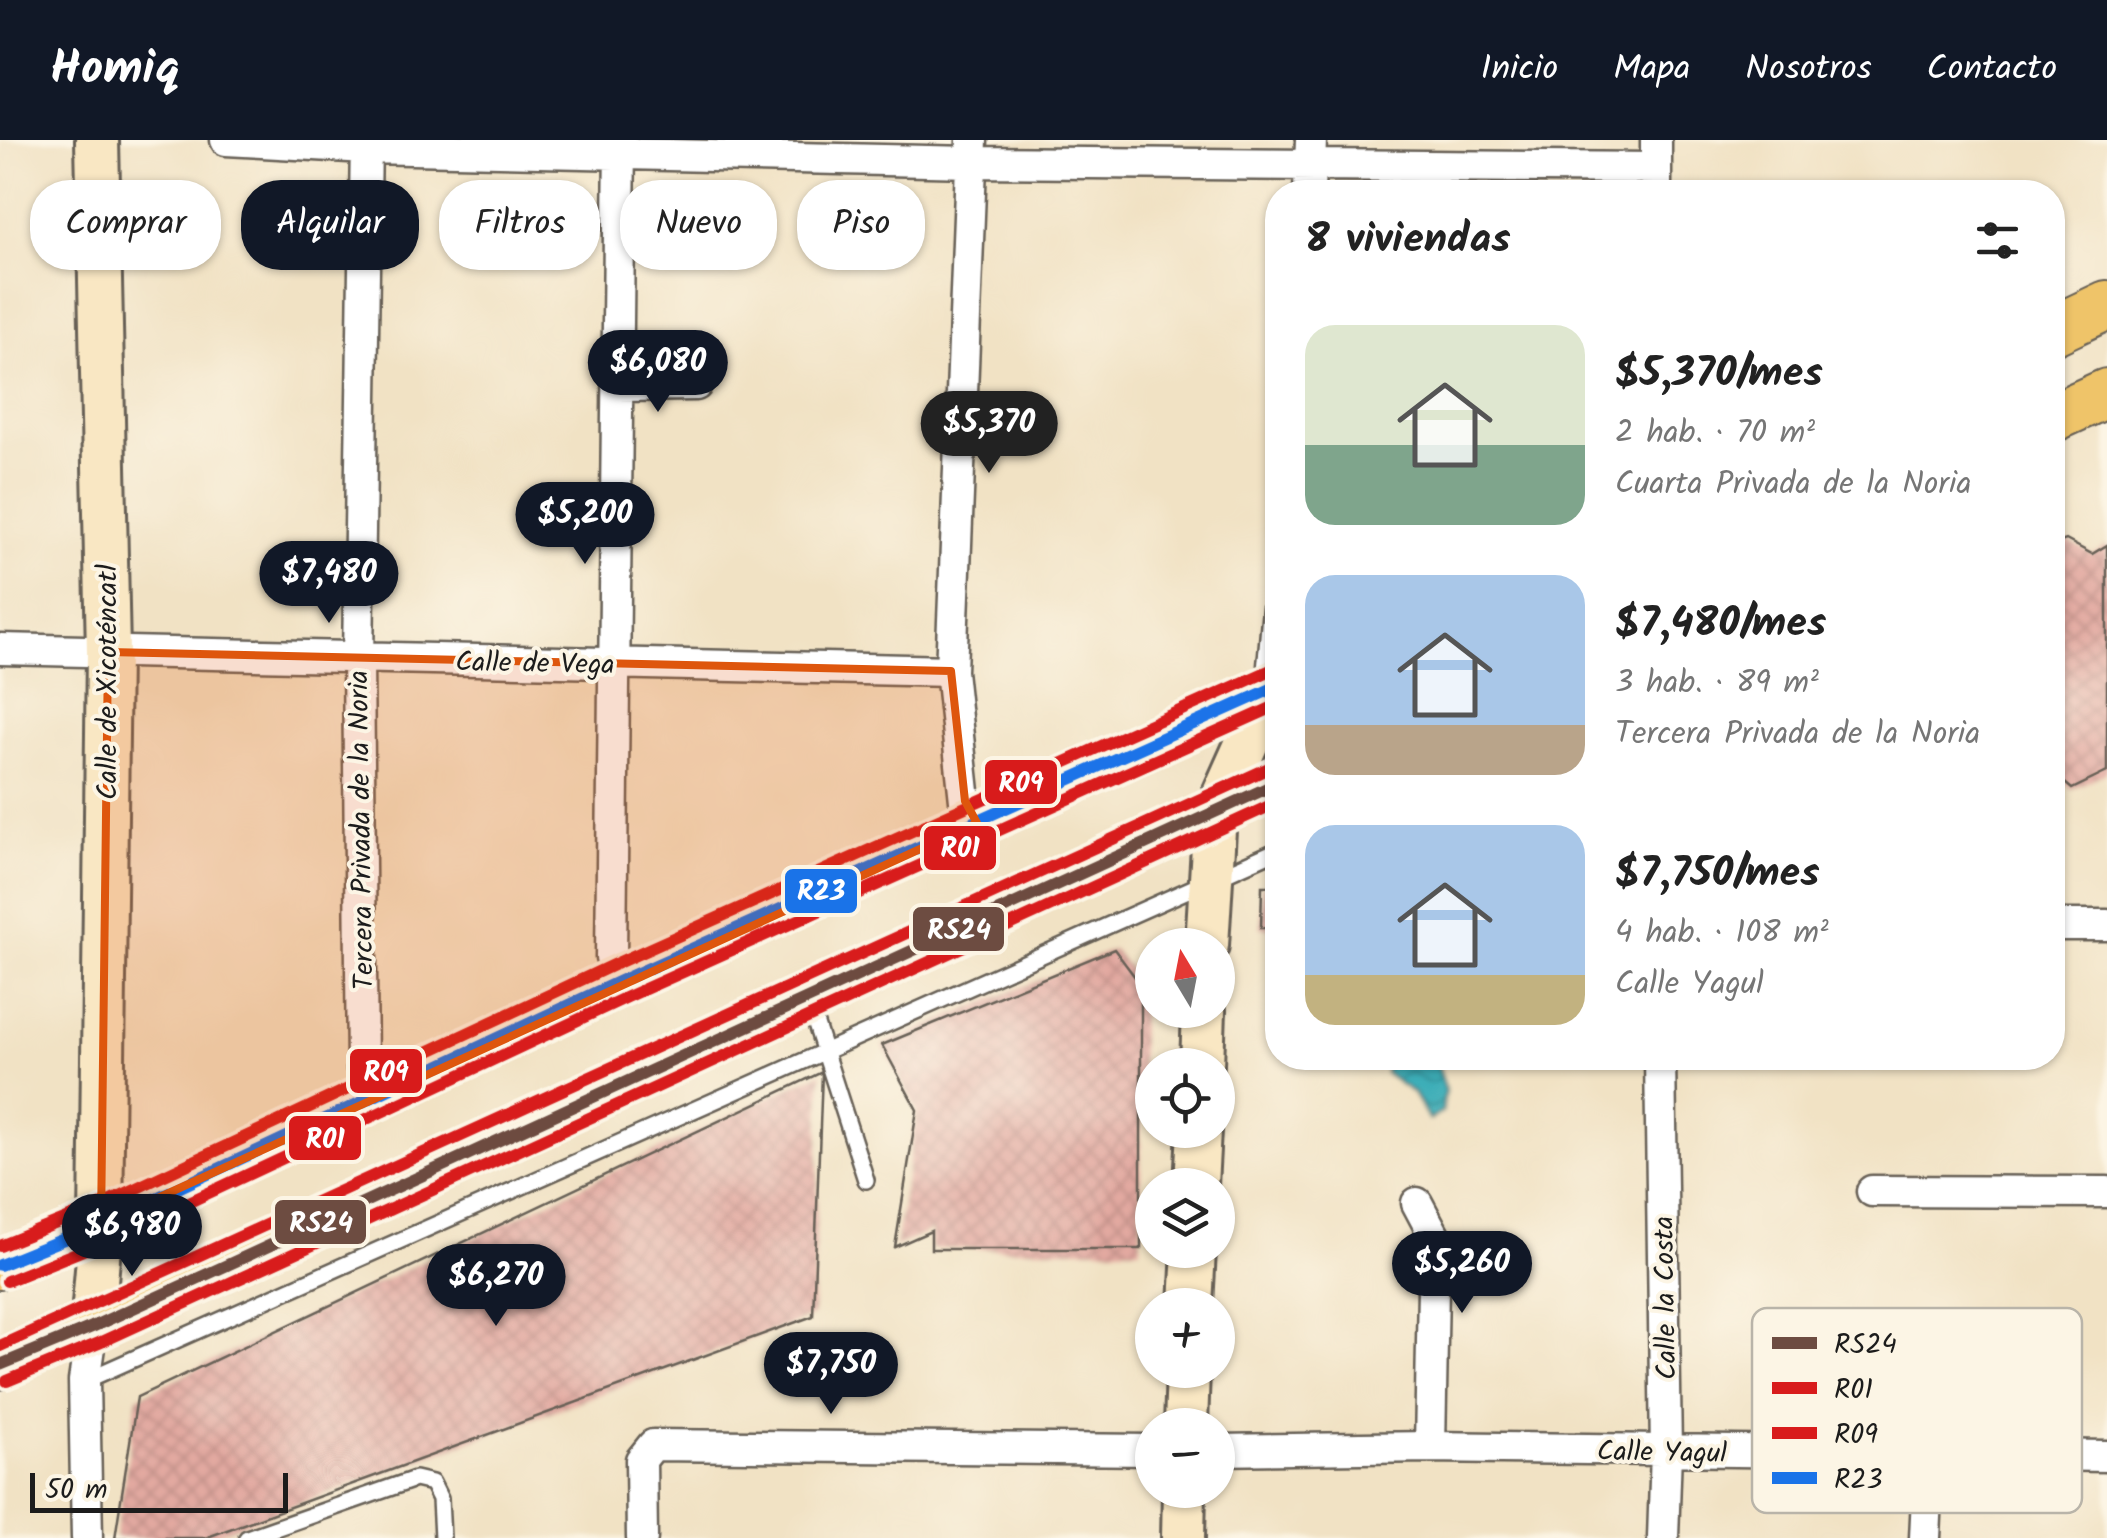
<!DOCTYPE html>
<html lang="es">
<head>
<meta charset="utf-8">
<style>
	:root { --surface:#fff; --page:#f6f6f6; --text:#222; --muted:#767676; --accent:#111827 }
	body { margin:0; font-family:Kalam,sans-serif; background:var(--page); color:var(--text); height:100vh; display:flex; flex-direction:column; font-size:38px; white-space:nowrap }
	* { box-sizing:border-box; margin:0 }
	p { font-size:32px; color:var(--muted) }
	.icon { flex:none; width:55px; height:55px; fill:none; stroke:currentColor; stroke-width:2; stroke-linecap:round; stroke-linejoin:round }
	.map { position:relative; flex:1; overflow:hidden }
	.side { position:absolute; left:1265px; top:40px; width:800px; height:890px; display:flex; flex-direction:column; background:var(--surface); border-radius:40px; box-shadow:0 2px 8px #0004 }
	.side>* { flex:none }
	.guide { position:absolute; left:30px; top:40px; width:950px; height:90px; display:flex; gap:20px }
	.needle { width:65px; rotate:350deg }
	.buttons { position:absolute; left:1135px; top:788px; display:grid; gap:20px }
	.buttons a { display:grid; place-items:center; width:100px; height:100px; border-radius:50%; background:var(--surface); box-shadow:0 2px 8px #0004; font-size:50px }
	.scale { position:absolute; left:30px; bottom:25px; width:258px; box-sizing:border-box; padding-left:10px; border:5px solid #1c1c1c; border-top:0; font-size:28px; line-height:35px; white-space:nowrap; color:#1c1c1c; -webkit-text-stroke:8px #fcf5e5; paint-order:stroke }
	.price { position:absolute; translate:-50% -85px; padding:0 22px; border-radius:35px; background:var(--accent); color:#fff; font-size:32px; line-height:65px; filter:drop-shadow(0 2px 5px #0008) }
	.price::after { content:''; position:absolute; left:50%; top:60px; width:30px; height:22px; margin-left:-15px; background:inherit; clip-path:polygon(0 0,100% 0,50% 100%) }
	.price.on { background:#222; color:#fff }
	ul { padding:0; list-style:none }
	li { display:flex; align-items:center; gap:30px; height:250px; padding:0 40px }
	li span { display:grid; place-items:center; flex:none; width:280px; height:200px; border-radius:30px; color:#555 }
	li>.icon { margin-inline-start:auto }
	span .icon { width:120px; height:120px; fill:#fffc; stroke-width:1 }
	li b { font-size:42px }
	h2 { display:flex; justify-content:space-between; align-items:center; height:120px; padding:0 40px; font-size:42px }
	.chip { padding:0 35px; border-radius:40px; background:var(--surface); box-shadow:0 2px 8px #0004; font-size:35px; line-height:90px }
	.chip.on { background:var(--accent); color:#fff }
	header { display:flex; align-items:center; gap:60px; box-sizing:border-box; height:140px; padding:0 50px; background:var(--accent); color:#fff }
	header strong { font-size:48px }
	nav { display:flex; gap:55px; margin-inline-start:auto; font-size:35px }
	.map>svg:first-child { display:block }
</style>
</head>
<body>
<header>
<strong>Homiq</strong>
<nav><a>Inicio</a><a>Mapa</a><a>Nosotros</a><a>Contacto</a></nav>
</header>
<div class="map">
<svg width="2107" height="1398" viewBox="0 0 2107 1398">
	<defs>
		<pattern id="water-waves" width="16" height="10" patternUnits="userSpaceOnUse" patternTransform="scale(2.5)"><rect width="16" height="10" fill="#3eaeb8"/><path d="M0 5q4-4 8 0t8 0" fill="none" stroke="#338d95"/></pattern>
		<pattern id="building-cross-hatch" width="8" height="8" patternUnits="userSpaceOnUse" patternTransform="scale(2.5)"><rect width="8" height="8" fill="#e2a9a0"/><path d="M0 0l8 8M0 8l8-8" fill="none" stroke="#c19189"/></pattern>
	</defs>
	<rect width="100%" height="100%" fill="#fcf5e5"/>
	<filter id="ink" filterUnits="userSpaceOnUse"><feTurbulence type="fractalNoise" baseFrequency=".01" numOctaves="2"/><feDisplacementMap in="SourceGraphic" scale="20" xChannelSelector="R" yChannelSelector="G"/><feConvolveMatrix kernelMatrix="1 2 1 2 8 2 1 2 1" color-interpolation-filters="sRGB"/></filter>
	<filter id="wash" filterUnits="userSpaceOnUse"><feTurbulence type="fractalNoise" baseFrequency=".0048" numOctaves="4" result="noise"/><feDisplacementMap in="SourceGraphic" scale="40" xChannelSelector="R" yChannelSelector="G"/><feGaussianBlur stdDeviation="2.25" result="paint"/><feColorMatrix in="noise" values="0 0 0 0 0 0 0 0 0 0 0 0 0 0 0 0 0 1.4 0 .05"/><feComposite in="paint" operator="in"/></filter>
	<g filter="url(#wash)">
		<rect width="100%" height="100%" fill="#f1e2c4"/>
		<path fill="url(#water-waves)" stroke="#2d656a" stroke-width="2.5" d="M1387,921L1437,924L1445,948L1442,972L1429,980L1413,953L1385,933Z"/>
		<g id="blocks">
			<path fill="url(#building-cross-hatch)" d="M2066,400L2092,414L2107,405V632L2072,649L2052,632V405Z
				M1262,746H1278V788H1261Z
				M1114,809L1141,845V1109H931V1091L895,1107L917,970L882,905Z
				M822,932L813,1176L205,1398H115L137,1257Z"/>
		</g>
	</g>
	<g filter="url(#ink)">
		<use href="#blocks" fill-opacity="0" stroke="#676157" stroke-width="2.5"/>
		<g fill="none" stroke-linecap="round" stroke-linejoin="round">
			<g stroke="#676157" stroke-width="20">
				<path id="lane" d="M809,863L866,1040
					M84,1241L1278,710
					M247,1398L415,1339L432,1343L440,1359L442,1398"/>
			</g>
			<g stroke="#676157" stroke-width="35">
				<path id="street" d="M226,0L367,8L972,22L1656,28
					M366,0L358,519L362,929L374,959
					M972,0L951,531L965,661L977,683
					M1309,52L1311,0
					M1656,52V0
					M618,246L696,245
					M0,509L951,531
					M1271,549L1278,468
					M2052,785H2107
					M620,841L611,817L620,0
					M1660,918L1666,1311L1663,1398
					M1872,1051L2107,1052
					M1417,1063L1434,1095L1430,1307
					M1218,1310L1430,1307L2107,1316
					M87,1398L84,1241L92,1187
					M642,1398L641,1320L653,1305L1152,1310
					M1925,1398L1929,1315"/>
			</g>
			<g stroke="#676157" stroke-width="48">
				<path id="secondary" d="M1207,805L1215,674L1271,549
					M1202,925L1204,870
					M1196,1045L1199,990
					M1191,1165L1194,1110
					M92,1187L101,1084L108,512L97,0
					M1186,1285L1188,1230
					M1183,1398L1184,1350"/>
			</g>
			<g stroke="#676157" stroke-width="52">
				<path id="primary" d="M2052,191L2107,165
					M2052,278L2107,253
					M0,1125L101,1084L620,841L1278,546
					M0,1225L92,1187L1278,643"/>
			</g>
			<use href="#lane" stroke="#fff" stroke-width="15"/>
			<use href="#street" stroke="#fff" stroke-width="30"/>
			<use href="#secondary" stroke="#f9e7c3" stroke-width="42"/>
			<use href="#primary" stroke="#efc469" stroke-width="48"/>
			<g stroke="#fcf5e5" stroke-width="20">
				<path id="bus-1" d="M0,1225L92,1187L1278,643"/>
			</g>
			<g stroke="#fcf5e5" stroke-width="20">
				<path id="bus-2" d="M7,1141L108,1100L627,857L1278,565
					M7,1241L99,1203L1278,662"/>
			</g>
			<g stroke="#fcf5e5" stroke-width="20">
				<path id="bus-3" d="M0,1106L94,1068L613,825L1271,530
					M0,1206L1271,627"/>
			</g>
			<g stroke="#fcf5e5" stroke-width="20">
				<path id="bus-4" d="M0,1125L101,1084L620,841L1278,546"/>
			</g>
			<use href="#bus-1" stroke="#6d4c41" stroke-width="12"/>
			<use href="#bus-2" stroke="#d81b1b" stroke-width="12"/>
			<use href="#bus-3" stroke="#d81b1b" stroke-width="12"/>
			<use href="#bus-4" stroke="#1a73e8" stroke-width="12"/>
		</g>
	</g>
	<path fill="#de560d" fill-opacity="0.2" stroke="#de560d" stroke-width="8" stroke-linejoin="round" d="M108,512L951,531L965,661L977,683L101,1084Z"/>
	<g text-anchor="middle" stroke-width="8" stroke-linejoin="round" paint-order="stroke">
		<g font-size="28" fill="#1c1c1c" stroke="#fcf5e5">
			<text transform="translate(535 522) rotate(1)" y="10">Calle de Vega</text>
			<text transform="translate(106 542) rotate(-90)" y="10">Calle de Xicoténcatl</text>
			<text transform="translate(360 690) rotate(-91)" y="10">Tercera Privada de la Noria</text>
			<text transform="translate(1664 1158) rotate(-91)" y="10">Calle la Costa</text>
			<text transform="translate(1662 1311) rotate(1)" y="10">Calle Yagul</text>
		</g>
	</g>
	<rect x="1752" y="1168" width="330" height="205" rx="15" fill="#fcf5e5" stroke="#b9b4a9" stroke-width="2.5"/>
	<rect x="1772" y="1197" width="45" height="12" fill="#6d4c41"/>
	<rect x="1772" y="1242" width="45" height="12" fill="#d81b1b"/>
	<rect x="1772" y="1287" width="45" height="12" fill="#d81b1b"/>
	<rect x="1772" y="1332" width="45" height="12" fill="#1a73e8"/>
	<g font-size="28" fill="#1c1c1c">
		<text x="1834" y="1213">RS24</text>
		<text x="1834" y="1258">R01</text>
		<text x="1834" y="1303">R09</text>
		<text x="1834" y="1348">R23</text>
	</g>
	<g stroke="#fcf5e5" stroke-width="4">
		<rect x="983" y="618" width="76" height="48" rx="10" fill="#d81b1b"/>
		<rect x="922" y="684" width="76" height="48" rx="10" fill="#d81b1b"/>
		<rect x="783" y="727" width="76" height="48" rx="10" fill="#1a73e8"/>
		<rect x="911" y="765" width="95" height="48" rx="10" fill="#6d4c41"/>
		<rect x="348" y="907" width="76" height="48" rx="10" fill="#d81b1b"/>
		<rect x="287" y="974" width="76" height="48" rx="10" fill="#d81b1b"/>
		<rect x="273" y="1058" width="95" height="48" rx="10" fill="#6d4c41"/>
	</g>
	<g font-size="28" text-anchor="middle" font-weight="bold" fill="#fff">
		<text x="1021" y="652">R09</text>
		<text x="960" y="717">R01</text>
		<text x="821" y="760">R23</text>
		<text x="959" y="799">RS24</text>
		<text x="386" y="941">R09</text>
		<text x="325" y="1008">R01</text>
		<text x="321" y="1092">RS24</text>
	</g>
</svg>
<div class="buttons">
<a><svg class="needle" viewBox="-14 -14 28 28"><path d="M0-13l5 13h-10z" fill="#e53935"/><path d="M0 13l5-13h-10z" fill="#767676"/></svg></a>
<a><svg class="icon" aria-label="locate" viewBox="0 0 24 24"><circle cx="12" cy="12" r="6"/><path d="M12 2v4M12 18v4M2 12h4M18 12h4"/></svg></a>
<a><svg class="icon" aria-label="layers" viewBox="0 0 24 24"><path d="M12 4l9 5-9 5-9-5zM3 14l9 5 9-5"/></svg></a>
<a>+</a>
<a>−</a>
</div>
<div class="scale">50 m</div>
<b class="price" style="left:658px;top:275px">$6,080</b>
<b class="price on" style="left:989px;top:336px">$5,370</b>
<b class="price" style="left:585px;top:427px">$5,200</b>
<b class="price" style="left:329px;top:486px">$7,480</b>
<b class="price" style="left:132px;top:1139px">$6,980</b>
<b class="price" style="left:1462px;top:1176px">$5,260</b>
<b class="price" style="left:496px;top:1189px">$6,270</b>
<b class="price" style="left:831px;top:1277px">$7,750</b>
<div class="guide">
<a class="chip">Comprar</a>
<a class="chip on">Alquilar</a>
<a class="chip">Filtros</a>
<a class="chip">Nuevo</a>
<a class="chip">Piso</a>
</div>
<section class="side">
<h2>8 viviendas<svg class="icon" aria-label="filters" viewBox="0 0 24 24"><path d="M4 7h16M4 17h16"/><circle cx="9" cy="7" r="2"/><circle cx="15" cy="17" r="2"/></svg></h2>
<ul>
<li><span style="background:linear-gradient(#dfe7d0 60%,#7fa58c 0)"><svg class="icon" aria-label="home" viewBox="0 0 24 24"><path d="M3 11l9-7 9 7M6 9v11h12V9"/></svg></span><div><b>$5,370/mes</b><p>2 hab. · 70 m²</p><p>Cuarta Privada de la Noria</p></div></li>
<li><span style="background:linear-gradient(#a9c7e8 75%,#b9a48a 0)"><svg class="icon" aria-label="home" viewBox="0 0 24 24"><path d="M3 11l9-7 9 7M6 9v11h12V9"/></svg></span><div><b>$7,480/mes</b><p>3 hab. · 89 m²</p><p>Tercera Privada de la Noria</p></div></li>
<li><span style="background:linear-gradient(#a9c7e8 75%,#c2b280 0)"><svg class="icon" aria-label="home" viewBox="0 0 24 24"><path d="M3 11l9-7 9 7M6 9v11h12V9"/></svg></span><div><b>$7,750/mes</b><p>4 hab. · 108 m²</p><p>Calle Yagul</p></div></li>
</ul>
</section>
</div>
</body>
</html>
